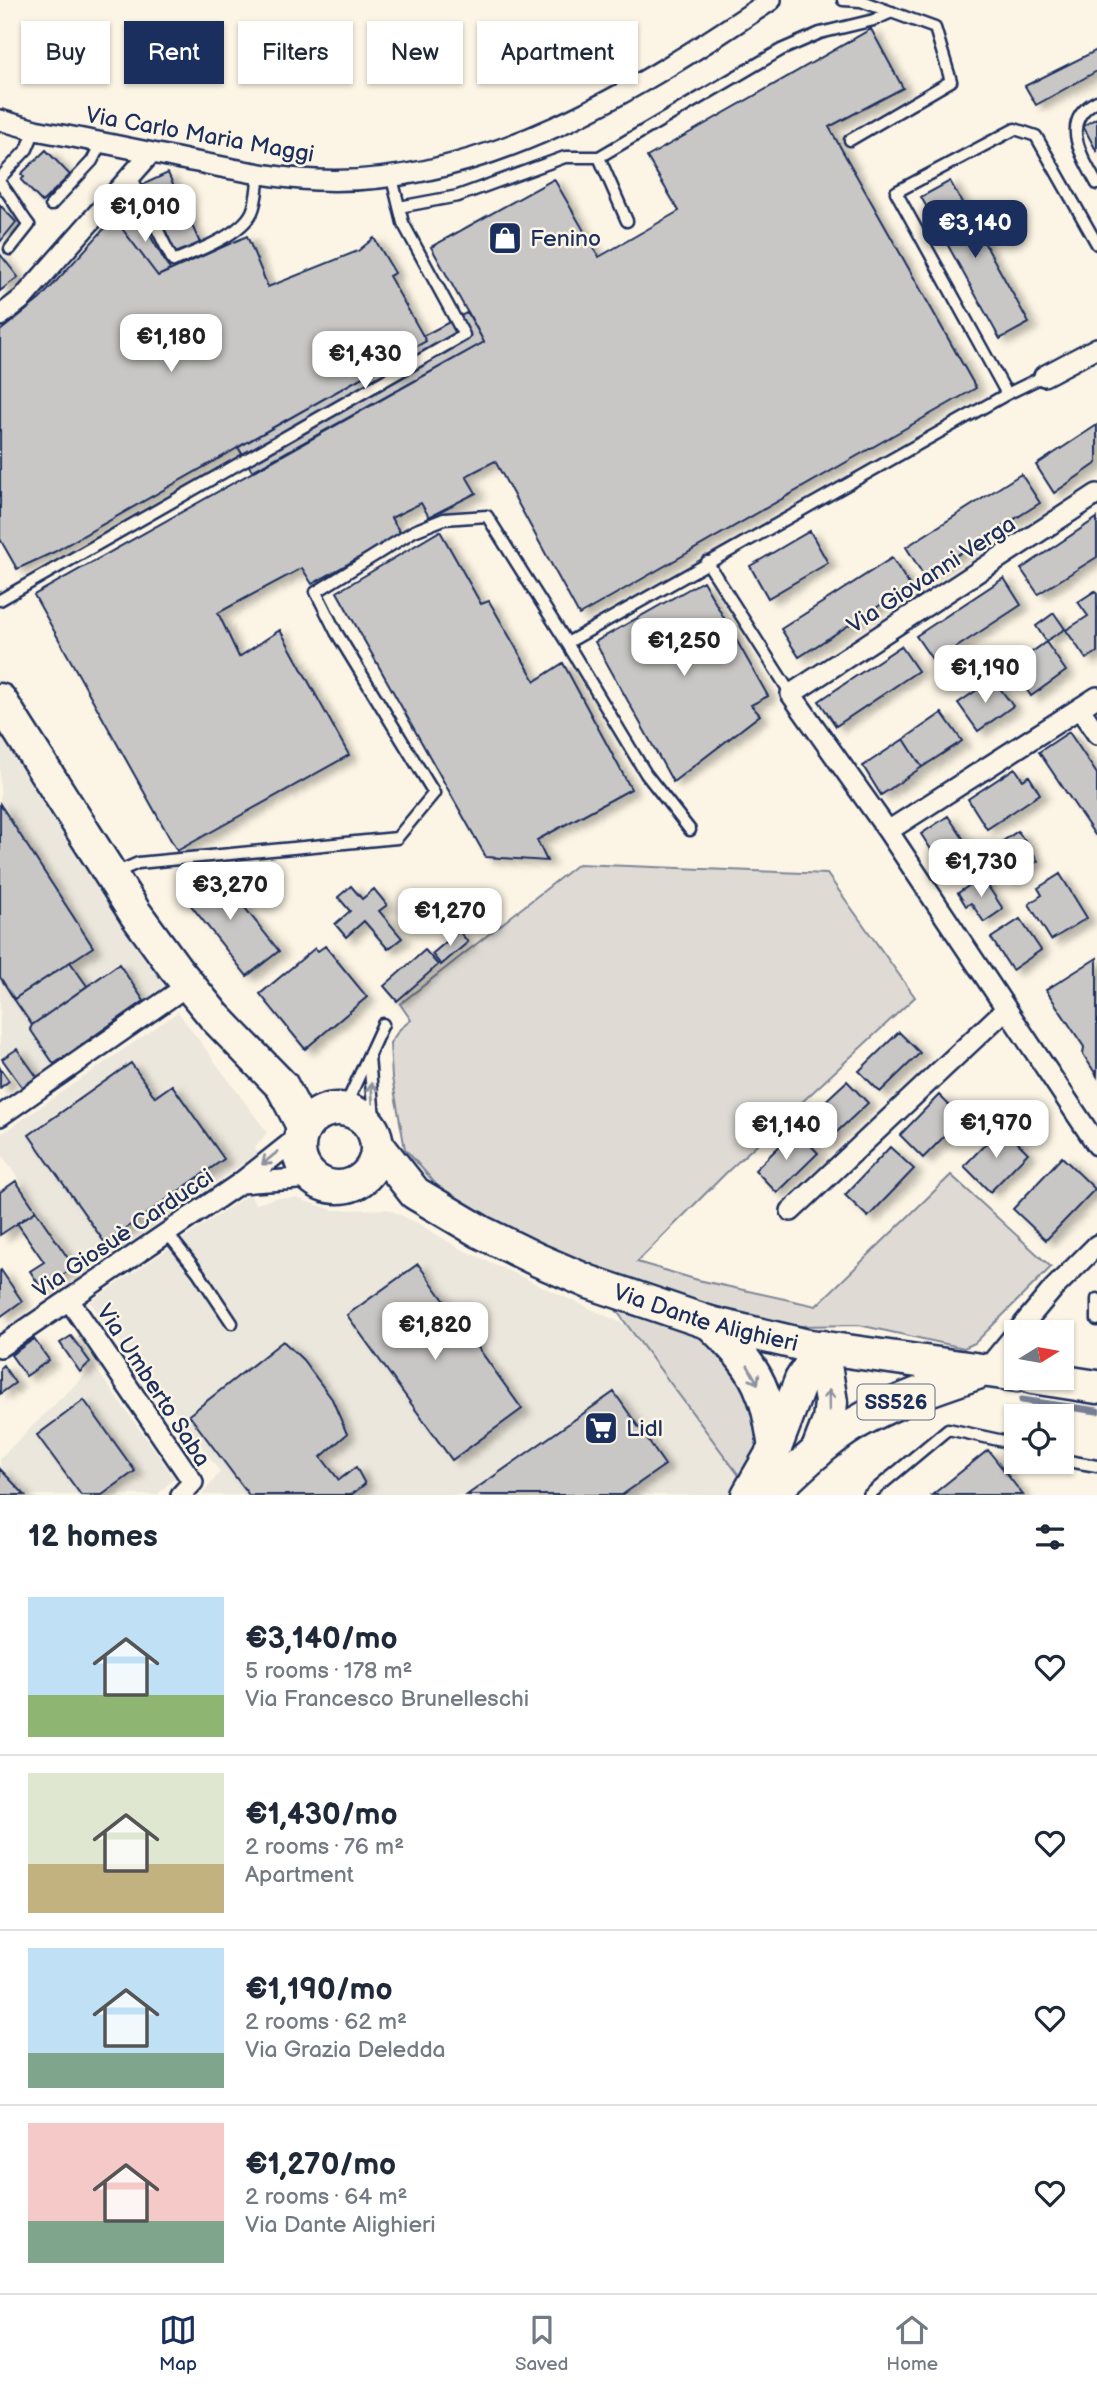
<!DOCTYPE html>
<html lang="en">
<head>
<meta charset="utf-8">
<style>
	:root { --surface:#fff; --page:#f6f6f7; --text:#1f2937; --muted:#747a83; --line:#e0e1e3; --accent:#1b2f5e }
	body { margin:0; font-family:"Balsamiq Sans",sans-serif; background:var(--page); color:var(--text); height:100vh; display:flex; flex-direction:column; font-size:26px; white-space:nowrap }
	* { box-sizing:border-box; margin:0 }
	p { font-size:23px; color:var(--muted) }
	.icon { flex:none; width:38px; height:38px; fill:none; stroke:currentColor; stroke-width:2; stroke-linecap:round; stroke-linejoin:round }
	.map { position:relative; height:1495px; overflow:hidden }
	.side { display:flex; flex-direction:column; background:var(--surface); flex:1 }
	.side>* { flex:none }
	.guide { position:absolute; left:21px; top:21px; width:700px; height:63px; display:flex; gap:14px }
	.needle { width:46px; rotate:79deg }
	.fabs { position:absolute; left:1004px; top:1320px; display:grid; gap:14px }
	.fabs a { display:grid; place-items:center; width:70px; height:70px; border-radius:0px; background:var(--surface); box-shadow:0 2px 5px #0004; font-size:35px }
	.price { position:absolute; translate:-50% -60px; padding:0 16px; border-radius:14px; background:#fff; color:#222; font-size:23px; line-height:46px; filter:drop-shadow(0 2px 4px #0008) }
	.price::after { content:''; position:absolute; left:50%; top:42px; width:21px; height:16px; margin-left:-10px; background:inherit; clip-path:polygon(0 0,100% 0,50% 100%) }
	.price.current { background:var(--accent); color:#fff }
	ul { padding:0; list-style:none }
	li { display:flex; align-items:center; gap:21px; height:175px; padding:0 28px }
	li+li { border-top:2px solid var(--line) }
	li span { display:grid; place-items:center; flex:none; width:196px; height:140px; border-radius:0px; color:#555 }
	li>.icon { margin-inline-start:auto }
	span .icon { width:84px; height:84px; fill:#fffc; stroke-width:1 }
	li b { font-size:30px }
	h2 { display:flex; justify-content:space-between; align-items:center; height:84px; padding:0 28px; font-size:30px }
	.tag { padding:0 24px; border-radius:0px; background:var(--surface); box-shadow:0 2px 5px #0004; font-size:24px; line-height:63px }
	.tag.current { background:var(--accent); color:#fff }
	.dock { display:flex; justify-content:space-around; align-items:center; height:98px; border-top:2px solid var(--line); background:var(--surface); font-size:19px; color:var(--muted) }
	.dock a { display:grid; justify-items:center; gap:4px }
	.dock .current { color:var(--accent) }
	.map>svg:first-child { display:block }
</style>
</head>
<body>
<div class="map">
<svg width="1097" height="1495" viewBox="0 0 1097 1495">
	<defs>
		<filter id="shadow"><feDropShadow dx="8" dy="4.5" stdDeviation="3.5" flood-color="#0004"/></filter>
	</defs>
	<rect width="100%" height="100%" fill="#fcf5e5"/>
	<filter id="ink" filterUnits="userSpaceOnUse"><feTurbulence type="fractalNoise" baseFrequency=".0143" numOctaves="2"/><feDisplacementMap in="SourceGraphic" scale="14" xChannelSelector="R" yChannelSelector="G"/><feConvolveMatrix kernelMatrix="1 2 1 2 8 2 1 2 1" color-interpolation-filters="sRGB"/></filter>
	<g filter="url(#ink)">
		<path fill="#ece7dc" d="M0,732L164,986L147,1001L22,1087L0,1056Z
			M178,1012L267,1132L255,1148L258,1153L83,1275L0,1152V1135Z
			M249,1194L256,1204L275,1198H296L333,1210L388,1209L419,1224L459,1248L628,1326L744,1482L731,1495H202L220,1472L163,1395L160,1396L90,1302Z
			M94,1366L175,1478L157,1495H0V1458Z"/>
		<path fill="#dfdbd4" stroke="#7d8599" stroke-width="2" d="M578,864L827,874L915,997L726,1173L637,1262L698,1280L816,1306L951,1175L1051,1267L975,1343L964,1348L859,1325L800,1326L719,1312L603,1274L494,1221L440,1189L405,1149L392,1078L390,1043L400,1029L411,1020L400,1004Z
			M616,1310L711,1338L749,1380L762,1446L744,1482Z"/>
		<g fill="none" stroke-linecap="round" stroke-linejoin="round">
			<path stroke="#767f94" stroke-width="7" d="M1022,1400L1097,1411"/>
		</g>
		<path fill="#c8c7c6" stroke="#1b2f5e" stroke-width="2" filter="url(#shadow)" d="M871,29L903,88L829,127L976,388L579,615L495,461L466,476L476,493L429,517L421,503L391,518L401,534L312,584L302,568L218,613L239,657L280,630L349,755L177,851L34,595L484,342L431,247L554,179L599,257L679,211L647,157Z
			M1097,50V71L1036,105L1025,86Z
			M1097,118V152L1083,126Z
			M46,150L70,175L42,202L21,180L24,177L21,174Z
			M168,173L200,243L176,254L144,184Z
			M950,181L1029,323L1000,339L921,197Z
			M0,205L16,222L0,242Z
			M137,213L170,270L158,276L120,226Z
			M114,218L158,276L247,236L268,287L358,251L374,238L395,273L389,276L426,341L54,552L17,569L0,539V331L40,299Z
			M0,254L18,277L0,291Z
			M468,312L484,342L252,471L238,447L426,341L423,336Z
			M1097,425V463L1054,493L1036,465Z
			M1021,474L1040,503L924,576L906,547Z
			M1097,518V557L1038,594L1021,569Z
			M440,531L481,604L489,601L535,681L563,663L631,789L537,840L547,861L486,857L337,592Z
			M810,531L828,563L768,598L750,566Z
			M892,558L910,586L799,657L781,629Z
			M1004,578L1021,605L934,662L916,636Z
			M703,581L768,696L751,705L760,715L673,782L595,642Z
			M1095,591L1097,594V652L1086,659L1066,630L1088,616L1078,602Z
			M1054,613L1065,629L1046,641L1036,626Z
			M1046,642L1066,671L1031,696L1011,667Z
			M901,646L918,671L836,726L819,701Z
			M993,679L1013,706L978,731L958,703Z
			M942,713L962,741L922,767L904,739Z
			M1069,732L1097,774V834L1095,835L1039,752Z
			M904,739L922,767L881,795L863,766Z
			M1015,768L1023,780L1029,776L1040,794L987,829L968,799Z
			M0,804L93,947L14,999L0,977Z
			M948,816L977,859L949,877L921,834Z
			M1018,831L1038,861L1010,879L991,849Z
			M209,869L211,872L215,870L279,951L247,976L186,899L189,896L184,889Z
			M1060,874L1087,918L1051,940L1029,904L1042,895L1038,888Z
			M982,877L1003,909L984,922L971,903L966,906L958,893Z
			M351,886L362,899L374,889L387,905L379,911L402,938L388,949L364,921L346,937L335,924L350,911L338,897Z
			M1020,919L1041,950L1012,970L991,938Z
			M459,931L468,942L441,965L432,954Z
			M325,946L367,997L305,1049L260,994L315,948L318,951Z
			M425,950L438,965L397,1001L384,986Z
			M1097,958V1076L1083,1054L1084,1047L1046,990Z
			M70,962L87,986L32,1025L14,999Z
			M119,964L144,1001L54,1064L30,1029L32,1025Z
			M899,1032L920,1053L880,1092L859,1071Z
			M17,1049L37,1077L22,1087L2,1059Z
			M131,1063L155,1097L172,1085L224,1159L105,1243L29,1135Z
			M0,1068L9,1081L0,1088Z
			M847,1081L868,1103L826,1142L805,1120Z
			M939,1095L962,1118L923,1158L900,1135Z
			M1002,1127L1028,1153L990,1192L964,1166Z
			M796,1130L818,1153L777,1193L755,1170Z
			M890,1147L914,1169L868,1217L845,1195Z
			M1062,1157L1095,1189L1046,1240L1013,1209Z
			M16,1181L36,1211L0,1235V1192Z
			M36,1211L74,1267L42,1289L30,1271L44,1262L17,1223Z
			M418,1264L522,1409L452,1460L347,1315Z
			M1,1270L22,1301L0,1317V1271Z
			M71,1336L90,1362L80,1372L60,1343Z
			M34,1339L49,1360L26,1376L11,1355Z
			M283,1341L303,1360L332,1399L347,1434L321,1457L339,1480L356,1467L365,1484L351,1495H249L189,1415Z
			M3,1365L15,1383L0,1394V1368Z
			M614,1392L665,1465L622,1495H467Z
			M84,1400L135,1471L102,1495H81L37,1435Z
			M988,1450L1023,1495H932Z
			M0,1469L25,1495H0Z"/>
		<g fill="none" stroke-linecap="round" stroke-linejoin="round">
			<g stroke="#1b2f5e" stroke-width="15">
				<path id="service" d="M843,0L861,1L935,28L951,81L850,140
					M1097,101C1058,121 1082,156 1097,184
					M599,157L627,221
					M131,176L173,261C195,252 241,235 252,212C257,202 257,186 259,174
					M0,178L27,149L35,130
					M0,183C12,197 18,211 29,225L10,249
					M51,205L92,161L101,143
					M399,207L458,196L565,157H599L781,50L820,33L874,20L892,12
					M1007,394L1044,376
					M707,562L791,694
					M0,600L464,335L403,223L392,178
					M567,643L646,774L690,830
					M113,874L138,863L397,838L434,793L336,632L316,592L414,531L444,519L487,516L567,643L1007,394L896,192L1015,129L1036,136L1097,244
					M369,1056L375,1132
					M344,1109L383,1024
					M167,1233L198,1272L232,1323
					M1097,1299V1320
					M1062,1460L1097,1466
					M869,1495L948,1429L1017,1444"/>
			</g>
			<g stroke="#1b2f5e" stroke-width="24">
				<path id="minor" d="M0,120L35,130C85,139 135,149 186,160C229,168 272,178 316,180C482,188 639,89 771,0
					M0,316L23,298L151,153
					M1044,376L1097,348
					M1097,494L791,694L888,831L1097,1145
					M1080,709L1097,734
					M888,831L1097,697
					M0,1116L188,985
					M240,1183L313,1178
					M791,1211L1006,1009
					M69,1300L193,1482L181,1495
					M1017,1332L1053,1289L1097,1245
					M0,1347L240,1183L302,1134
					M985,1371L1017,1332"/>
			</g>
			<g stroke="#1b2f5e" stroke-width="37">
				<g id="primary">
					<path d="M0,700L135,913L175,968L215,1017L282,1086L304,1128"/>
					<circle cx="338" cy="1148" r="39"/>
					<path id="s1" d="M378,1146L415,1193L481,1232L538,1260L589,1282L710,1323L804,1345L1017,1375"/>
					<path d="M710,1323C731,1344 753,1365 763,1394C770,1411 772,1430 775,1448"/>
					<path d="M1032,1377L1097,1387"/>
					<path d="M817,1452L829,1421L831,1402L822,1347"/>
					<path d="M748,1495L775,1448L801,1380L822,1347"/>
					<path d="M770,1495C800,1467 830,1436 867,1417C902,1398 939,1386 977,1373"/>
				</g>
			</g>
			<use href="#service" stroke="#fcf5e5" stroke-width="10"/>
			<use href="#minor" stroke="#fcf5e5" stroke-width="19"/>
			<use href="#primary" stroke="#fcf5e5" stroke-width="32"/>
		</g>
		<defs><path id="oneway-shaft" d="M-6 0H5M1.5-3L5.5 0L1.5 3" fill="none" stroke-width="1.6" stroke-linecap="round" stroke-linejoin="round" transform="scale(1.75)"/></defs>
		<g stroke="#8c92a2">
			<use href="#oneway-shaft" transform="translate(372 1093) rotate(-94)"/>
			<use href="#oneway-shaft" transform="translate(270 1158) rotate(141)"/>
			<use href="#oneway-shaft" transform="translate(753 1375) rotate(61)"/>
			<use href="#oneway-shaft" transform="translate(829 1400) rotate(-91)"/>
		</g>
	</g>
	<defs>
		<g id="shop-square" transform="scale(1.75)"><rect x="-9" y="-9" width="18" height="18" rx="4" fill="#1b2f5e" stroke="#fcf5e5"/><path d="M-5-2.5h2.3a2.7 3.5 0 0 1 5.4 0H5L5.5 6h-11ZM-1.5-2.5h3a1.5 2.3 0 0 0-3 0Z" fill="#fff"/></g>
		<g id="supermarket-square" transform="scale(1.75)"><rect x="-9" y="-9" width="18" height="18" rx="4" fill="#1b2f5e" stroke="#fcf5e5"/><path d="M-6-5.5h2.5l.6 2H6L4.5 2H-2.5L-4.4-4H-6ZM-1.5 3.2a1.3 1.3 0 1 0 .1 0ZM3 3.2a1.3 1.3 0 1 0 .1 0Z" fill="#fff"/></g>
	</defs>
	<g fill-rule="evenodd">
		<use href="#shop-square" x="505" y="238"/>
		<use href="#supermarket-square" x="601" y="1428"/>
	</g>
	<g text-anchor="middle" stroke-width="5" stroke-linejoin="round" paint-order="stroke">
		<rect fill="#fcf5e5" stroke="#5e6a86" stroke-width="2" x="857.5" y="1384.5" width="77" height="35" rx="5"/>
		<g font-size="21" font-weight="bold" fill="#1b2f5e">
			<text x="896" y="1409">SS526</text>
		</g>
		<g font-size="23" fill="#1b2f5e" stroke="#fcf5e5">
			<text transform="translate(200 134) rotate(10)" y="8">Via Carlo Maria Maggi</text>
			<text transform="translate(931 574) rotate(-33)" y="8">Via Giovanni Verga</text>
			<text transform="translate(123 1233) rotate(-34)" y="8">Via Giosuè Carducci</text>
			<text dy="8" stroke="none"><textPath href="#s1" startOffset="378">Via Dante Alighieri</textPath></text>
			<text transform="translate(154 1385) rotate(57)" y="8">Via Umberto Saba</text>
		</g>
		<g font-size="23" fill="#1b2f5e" stroke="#fcf5e5" text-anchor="start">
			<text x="530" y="246">Fenino</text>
			<text x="626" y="1436">Lidl</text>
		</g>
	</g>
</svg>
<div class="fabs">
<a><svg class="needle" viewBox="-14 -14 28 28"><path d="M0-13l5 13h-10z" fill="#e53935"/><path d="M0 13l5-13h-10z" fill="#747a83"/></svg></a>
<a><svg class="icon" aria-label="locate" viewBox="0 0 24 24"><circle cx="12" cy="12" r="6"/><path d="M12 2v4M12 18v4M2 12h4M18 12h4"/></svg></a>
</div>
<b class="price" style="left:145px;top:244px">€1,010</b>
<b class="price current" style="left:975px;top:260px">€3,140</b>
<b class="price" style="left:171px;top:374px">€1,180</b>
<b class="price" style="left:365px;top:391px">€1,430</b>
<b class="price" style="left:684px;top:678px">€1,250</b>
<b class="price" style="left:985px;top:705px">€1,190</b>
<b class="price" style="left:981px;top:899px">€1,730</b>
<b class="price" style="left:230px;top:922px">€3,270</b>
<b class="price" style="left:450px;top:948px">€1,270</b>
<b class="price" style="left:996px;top:1160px">€1,970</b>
<b class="price" style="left:786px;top:1162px">€1,140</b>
<b class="price" style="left:435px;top:1362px">€1,820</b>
<div class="guide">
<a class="tag">Buy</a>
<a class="tag current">Rent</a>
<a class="tag">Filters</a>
<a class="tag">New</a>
<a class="tag">Apartment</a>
</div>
</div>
<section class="side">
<h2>12 homes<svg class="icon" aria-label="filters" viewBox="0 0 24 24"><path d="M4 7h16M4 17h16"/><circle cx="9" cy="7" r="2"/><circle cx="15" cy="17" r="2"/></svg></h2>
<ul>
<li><span style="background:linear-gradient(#bfe0f5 70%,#8fb573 0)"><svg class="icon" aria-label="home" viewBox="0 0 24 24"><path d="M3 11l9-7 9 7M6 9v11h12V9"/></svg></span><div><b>€3,140/mo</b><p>5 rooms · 178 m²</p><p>Via Francesco Brunelleschi</p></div><svg class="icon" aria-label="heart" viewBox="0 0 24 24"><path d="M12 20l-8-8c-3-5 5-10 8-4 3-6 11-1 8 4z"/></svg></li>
<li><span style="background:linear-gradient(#dfe7d0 65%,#c2b280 0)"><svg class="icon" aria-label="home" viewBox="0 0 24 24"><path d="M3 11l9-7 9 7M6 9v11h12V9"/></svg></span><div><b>€1,430/mo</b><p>2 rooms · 76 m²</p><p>Apartment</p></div><svg class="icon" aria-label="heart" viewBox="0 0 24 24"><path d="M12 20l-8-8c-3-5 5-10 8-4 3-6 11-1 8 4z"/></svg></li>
<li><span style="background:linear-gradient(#bfe0f5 75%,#7fa58c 0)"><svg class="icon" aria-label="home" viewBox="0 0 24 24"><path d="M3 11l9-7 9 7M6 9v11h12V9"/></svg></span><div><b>€1,190/mo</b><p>2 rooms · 62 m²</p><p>Via Grazia Deledda</p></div><svg class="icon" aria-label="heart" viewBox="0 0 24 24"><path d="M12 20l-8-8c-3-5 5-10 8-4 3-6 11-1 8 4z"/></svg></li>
<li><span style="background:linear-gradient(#f6c9c9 70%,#7fa58c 0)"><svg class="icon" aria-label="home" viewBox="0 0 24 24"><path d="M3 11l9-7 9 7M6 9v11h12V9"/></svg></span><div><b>€1,270/mo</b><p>2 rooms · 64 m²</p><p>Via Dante Alighieri</p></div><svg class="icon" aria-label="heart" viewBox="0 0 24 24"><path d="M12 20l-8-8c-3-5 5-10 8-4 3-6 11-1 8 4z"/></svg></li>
</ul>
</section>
<nav class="dock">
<a class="current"><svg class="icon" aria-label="map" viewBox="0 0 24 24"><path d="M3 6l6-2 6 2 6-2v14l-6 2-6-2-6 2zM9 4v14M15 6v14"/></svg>Map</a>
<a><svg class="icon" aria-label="saved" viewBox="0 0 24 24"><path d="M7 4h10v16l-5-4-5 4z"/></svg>Saved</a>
<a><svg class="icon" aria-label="home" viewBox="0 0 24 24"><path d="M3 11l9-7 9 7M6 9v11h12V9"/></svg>Home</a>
</nav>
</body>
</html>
